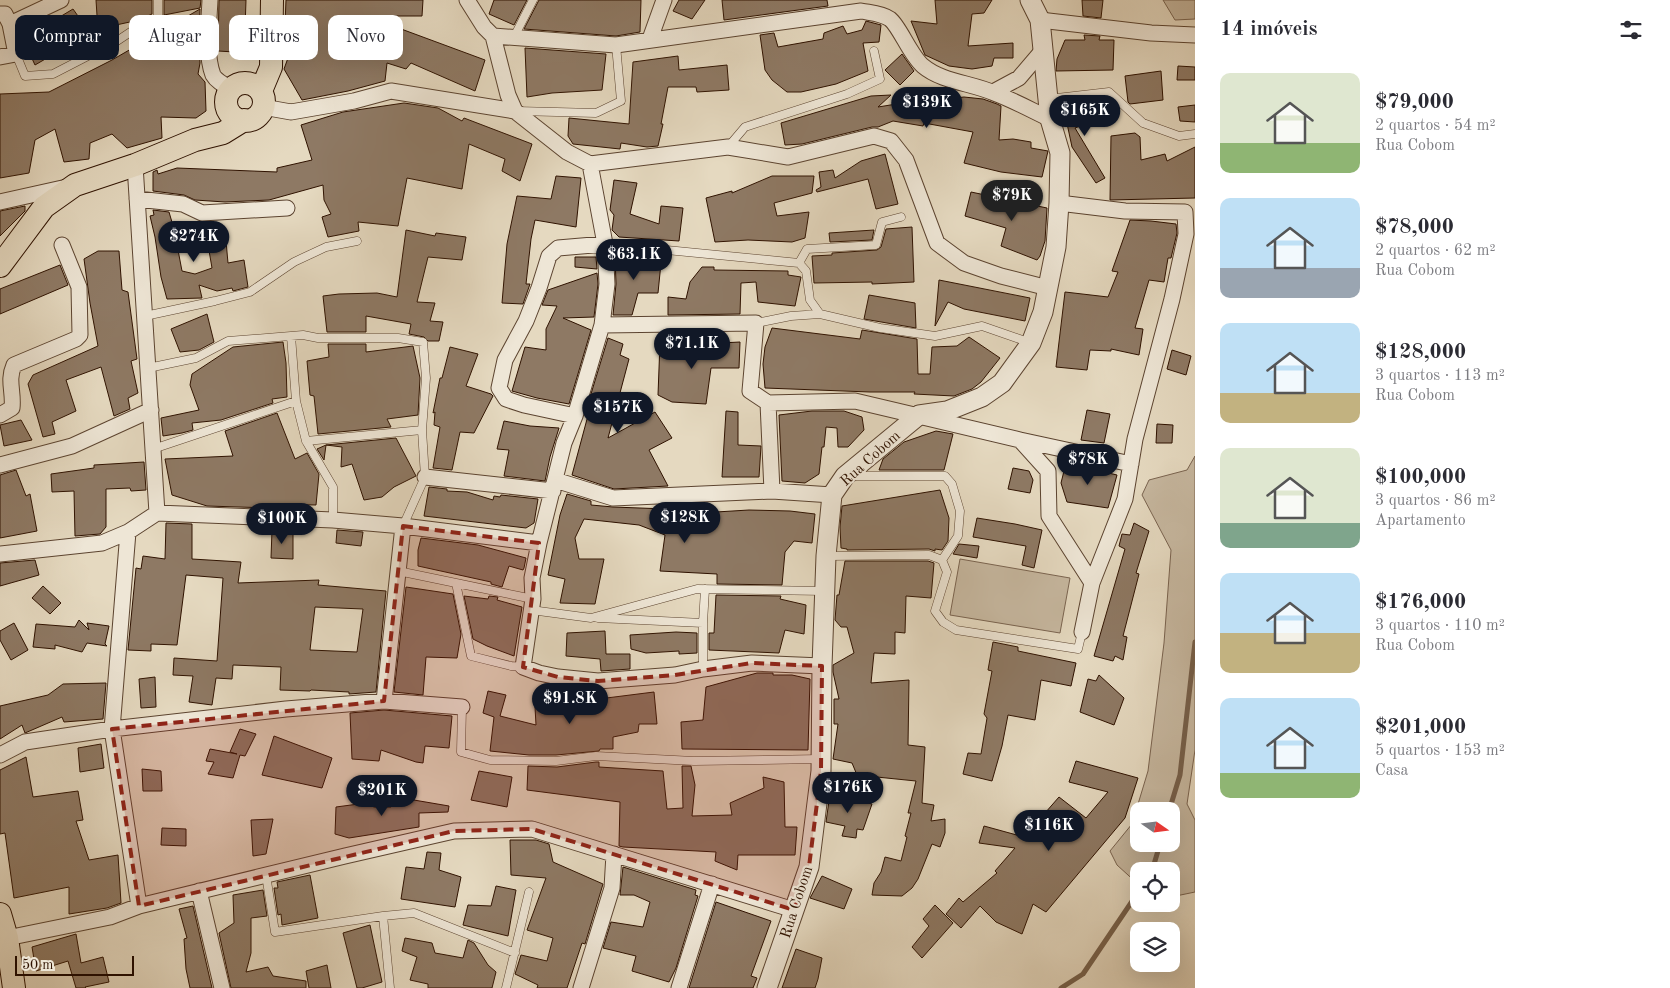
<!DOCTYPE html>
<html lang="pt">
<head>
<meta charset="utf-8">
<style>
	:root { --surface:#fff; --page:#f2f2f3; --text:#2b2b33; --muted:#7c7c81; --accent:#111827 }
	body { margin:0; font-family:"Old Standard TT",serif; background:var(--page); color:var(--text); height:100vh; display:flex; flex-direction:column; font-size:19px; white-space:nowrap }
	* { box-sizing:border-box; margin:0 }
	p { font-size:16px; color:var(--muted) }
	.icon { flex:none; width:28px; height:28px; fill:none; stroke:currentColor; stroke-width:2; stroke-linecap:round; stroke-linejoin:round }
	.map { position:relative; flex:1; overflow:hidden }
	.panel { display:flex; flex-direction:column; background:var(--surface); width:475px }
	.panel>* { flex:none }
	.banner { position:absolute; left:15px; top:15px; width:475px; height:45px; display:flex; gap:10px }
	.needle { width:32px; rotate:104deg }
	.controls { position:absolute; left:1130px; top:802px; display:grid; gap:10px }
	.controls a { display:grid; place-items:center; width:50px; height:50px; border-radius:10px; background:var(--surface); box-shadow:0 5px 20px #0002; font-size:25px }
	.scale { position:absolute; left:15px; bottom:12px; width:119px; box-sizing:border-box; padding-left:5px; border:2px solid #2f1200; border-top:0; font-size:14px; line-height:18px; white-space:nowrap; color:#2f1200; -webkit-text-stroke:4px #eee6d6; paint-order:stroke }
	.price { position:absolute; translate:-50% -42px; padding:0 11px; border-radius:18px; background:var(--accent); color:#fff; font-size:16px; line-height:32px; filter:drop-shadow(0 1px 2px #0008) }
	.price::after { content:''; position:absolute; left:50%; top:30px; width:15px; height:11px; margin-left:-8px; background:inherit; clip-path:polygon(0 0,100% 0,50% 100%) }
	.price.active { background:#222; color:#fff }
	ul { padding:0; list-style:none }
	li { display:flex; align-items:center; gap:15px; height:125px; padding:0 25px }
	li span { display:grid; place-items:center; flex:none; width:140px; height:100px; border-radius:10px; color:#555 }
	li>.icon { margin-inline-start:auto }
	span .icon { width:60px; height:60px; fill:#fffc; stroke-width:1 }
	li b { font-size:21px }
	h2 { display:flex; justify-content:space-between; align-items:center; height:60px; padding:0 25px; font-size:21px }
	.pill { padding:0 18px; border-radius:10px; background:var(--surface); box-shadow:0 5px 20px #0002; font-size:18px; line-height:45px }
	.pill.active { background:var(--accent); color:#fff }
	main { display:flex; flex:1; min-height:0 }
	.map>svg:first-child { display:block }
</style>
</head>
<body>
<main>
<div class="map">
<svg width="1195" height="988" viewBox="0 0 1195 988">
	<rect width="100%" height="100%" fill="#e5d9c0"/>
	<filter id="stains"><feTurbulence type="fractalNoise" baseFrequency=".004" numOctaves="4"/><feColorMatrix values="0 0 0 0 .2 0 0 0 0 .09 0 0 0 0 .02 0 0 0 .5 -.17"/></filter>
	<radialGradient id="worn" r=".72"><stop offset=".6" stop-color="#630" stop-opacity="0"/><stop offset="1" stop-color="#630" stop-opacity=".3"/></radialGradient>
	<path fill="#c6b79f" stroke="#7a6450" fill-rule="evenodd" d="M1163,0H1195V19L1175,20Z
		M1195,456V750L1187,804L1195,820V892L1171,897V871H1139V885L1117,865L1110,851L1132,824L1148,771L1164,643L1171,550L1142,495L1149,480L1187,470ZM1171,811V844H1139V811Z
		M960,559L1070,578L1060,633L950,615Z"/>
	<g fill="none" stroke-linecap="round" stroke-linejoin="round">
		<path stroke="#77614c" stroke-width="5" d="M1169,811L1180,775L1195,642
			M1152,871L1160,844
			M1061,988L1083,974L1139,891"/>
	</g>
	<path fill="#8e7964" stroke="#2f1200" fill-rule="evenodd" d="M96,0H152V14L139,20L116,25L111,31H98Z
		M164,0H201L200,8L164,15Z
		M219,0H246L245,29H254L251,53L218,51Z
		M286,0H423L422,16H366L485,60L475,91L411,63L406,69L387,63L385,81L348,91L302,100L284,69L288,58L284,48Z
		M494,0H527L514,25L489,14Z
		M539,0H641L640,32L616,36L524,29Z
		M679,0H705L692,19L673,11Z
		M722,0H827L828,6L724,20Z
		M935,0H992L984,13L972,14L968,46L1013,43V58H994L992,66L972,69L949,66L925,55L911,21L937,24Z
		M1082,0H1103L1101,18L1083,16Z
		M73,9L90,33L35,65L23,39Z
		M200,9L199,38L200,63L198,74L205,82L206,111L196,118L161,117L162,138L127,148L112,134L90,143L89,159L64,162L55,129L35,140L29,173L0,178V94L49,92L112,60Z
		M866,21L881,25L879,42L863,43L868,71L836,84L801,92H787L772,80L765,70L760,35L774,33L778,47L823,39L824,33L843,26L847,34L862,30Z
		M1084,35L1100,36L1099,40H1114L1113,70L1056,71L1057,59L1065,40H1085Z
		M525,48L606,54L602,90L552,93L527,97Z
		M902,54L914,71L900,85L885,70Z
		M678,56L679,70L727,65L729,90L697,92L696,87H668L661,124H663L658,146L647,147L621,143L620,149L573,144L568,136L569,118L629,124L633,62Z
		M1178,66L1195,67V80H1177Z
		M1161,71L1163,100L1130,104L1128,102L1125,76Z
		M891,95L878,107L909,102L913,107L937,110L938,100L964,97L983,99L997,104L1001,106L999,140L1013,139L1031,142V148L1048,151L1042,177L1001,172L964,163L973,132L924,123L923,126L893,121L878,127H872L802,144L785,145L781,123L871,96Z
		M404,103L438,108L462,121L464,118L532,144L520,181L502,171L505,159L469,144L462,189L407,178L398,226L358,222L359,231L328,237L322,217L331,214L324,200L323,185L269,200L225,202L195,200L184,195L153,191V172L157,170L158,174L177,168L277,172V168L312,160L301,125L343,112Z
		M1099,103L1104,117L1075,128L1105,178L1096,183L1072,147L1065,114Z
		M1195,105V122L1180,121L1178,107Z
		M1135,133L1140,137L1141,160L1165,154L1167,161L1195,147V198L1110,200L1111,136Z
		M885,154L898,204L876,209L868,179L817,192L816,190L821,187L819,172L833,170L835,178L861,161Z
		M556,176L581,178L576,227L535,220L531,239L526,284H530L523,304L502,303L507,244L517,196L551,199Z
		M772,176H814L812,193L774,203L777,216L809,212L805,238L792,242L748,240L715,242L706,198L732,191V193Z
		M614,180L637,183L630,214L659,224L661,206L683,208L679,241L619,237L612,230L614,215L610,210Z
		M971,192L1047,208L1045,241L1040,256L1037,260L1001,246L1006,228L965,216Z
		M25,206V211L0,236V211Z
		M153,210L169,212L174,229L182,271L195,274L212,268L206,233L225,230L228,263L244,260L248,287L233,291L232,288L217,291L199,285L202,298L167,299L161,277L155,237L150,216L154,215Z
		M1130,220L1151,221L1176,224L1177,233L1171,258H1168L1164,282L1149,280L1135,328L1143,329L1139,355L1111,349V351L1090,350L1087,370L1056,367L1065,292L1108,297L1118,272L1112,271Z
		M912,227L914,282L872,284V282L814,283L812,256L832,255V253L877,250L881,247L886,229Z
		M406,230L435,236L436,233L466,237L462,260L428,257L417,302L435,303L430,321L443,322L439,341H428L424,337L409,334L411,324L366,316V332H327L323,296L339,294L377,293L397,297Z
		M874,230L872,240L830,242L829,233Z
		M98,251H119L122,290L128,292L137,359L131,361L138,393L128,398L130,409L114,416L101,367L66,380L76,411L52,422L55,434L43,437L28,384L33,375L98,346L90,303L84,259Z
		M615,255H639L661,263L658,293H638L632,315H613L616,284Z
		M575,257H596L597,269L575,267Z
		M60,265L68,285L0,314V289Z
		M702,267H714V270L788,271V275L801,277L795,306L758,302L756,282L741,283L740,314L668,315V297L686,299L690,282Z
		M597,273L598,284L594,317L563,318L591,330L569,404L537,398L512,391L525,347L546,350V329L557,306L542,305L548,290Z
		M939,280L1030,298L1025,321L964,309L948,302L935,326Z
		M869,295L915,303L916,328L864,319Z
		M207,314L214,342L199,350L180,352L171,329Z
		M772,328L860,339L862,330L917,339L918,374H930L932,347L957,346L969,337L1000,358L981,382L972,389L954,396L914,394L915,392H870L765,388L763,364L765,347Z
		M608,338L623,344L620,355L629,359L608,438L655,412L672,438L649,450L668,486L614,489L572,475L590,408L587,407Z
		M283,342L286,363L287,397L272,399L273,403L221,420L192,423L193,430L182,433L163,436L161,418L199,410L190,385L192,374L233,347Z
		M660,342L720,348L721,343L740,342L739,368H711L706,404L672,402L658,395Z
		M328,344H366V352L413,346L420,378L418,415L387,419L391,427L318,434L314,396L310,395L307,361L329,357Z
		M450,347L478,354L466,386L491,394L493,396L474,433L460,432L452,470L433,468L440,427L434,425L435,412L433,413L440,378H442Z
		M1172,350L1191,356L1186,375L1167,369Z
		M1087,410L1110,414L1104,443L1081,440Z
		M726,411L738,412V445L761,446L759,477H722Z
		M812,411H844L862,417L864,430L848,447H838L837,428L826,427L824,447H822L819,474L805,483L782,481L779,415Z
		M277,413L295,459L307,453L319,474L316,505L270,504V508L207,506L172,495L165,459L233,456L225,431Z
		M21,420L32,440L4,446L0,425Z
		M504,421L530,426L559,428L550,457L545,481L504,476L509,450L497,449Z
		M1157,424L1173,425L1172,443H1156Z
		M936,431L953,434L944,470H879L883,459L904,442Z
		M396,438L416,476L394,487L382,497L364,500L352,464L341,467L342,447L326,445L324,460L317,449L326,445Z
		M144,462L146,490L131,491L130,488L106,489V527L100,534L75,536L74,491L52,492L51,474L94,468V465Z
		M1066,463L1117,475L1108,508L1067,502L1061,483Z
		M1013,468L1029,471L1033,480L1030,493L1008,489Z
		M16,470L26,496L30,494L37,531L0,538V475Z
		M429,487L447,489V491L467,492L493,500L494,496L500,497L501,495L538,499L534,523L526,528L424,516Z
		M940,490L949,518L948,541L942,550L935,549V551L929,549L847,550V549L841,548L840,527L842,506Z
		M567,494L591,501V505L613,507L693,510L716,512L749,510L790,511L815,514L812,543L794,541L785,552L782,585L717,584V574L660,571L665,535L639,525L584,519L575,538L579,559H604L595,604L560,603L565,579L548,575L560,515Z
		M977,518L1015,524L1042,530L1034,568L1022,565L1026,546L973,537Z
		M166,523L192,524V559L241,562L238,583L319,580L318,585L386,591L376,692L349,694V692L311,690L310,691L280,690L281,667L233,665L232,679L216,678L212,705L189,702L193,676L173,675L174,658L217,661L223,578L186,575L177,645L151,644V651L128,650L136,568L141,569L143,556L165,559ZM315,607L363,609L357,652L310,650Z
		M1134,523L1149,531L1136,573L1139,574L1123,636L1127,637L1123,660L1115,656L1113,661L1094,656L1125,549L1119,546L1122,534L1130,535Z
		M272,530L293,531V559L271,558Z
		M337,530L363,532L361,546L336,543Z
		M421,538L478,545L526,558L524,568L523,570L509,566L502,587L491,584V582L418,566V550Z
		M959,544L979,546L977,558L953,554Z
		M35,560L39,575L0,586V563Z
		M845,561H928L934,563L931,598L906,596L905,633L895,632V654L874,653L871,683L909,680L908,745L925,747L922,803L934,805L931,821L945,819V833L940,847L932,844L918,879L912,888L902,896L872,895L874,883L881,872L885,857L901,861L907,837L905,836L911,813H908L916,781L857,775L852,763L833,759L838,724H834V699H839L833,672V665L854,653L847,627H841L835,620L837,595H839Z
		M43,586L61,603L50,614L32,598Z
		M406,587L453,594L461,634L457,658L426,657L423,695L394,692Z
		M716,595L781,596L780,599L806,605L804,634L785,630L779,653L709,650V633H714Z
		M464,596L488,599L489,596L498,597L497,600L522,607L514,656L487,646L473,639Z
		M79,620L89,630L87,623L109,626L105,644L107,646L87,643L82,652L55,645V649L33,647L36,624L75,627Z
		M14,623L28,650L11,660L0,640V631Z
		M605,631L606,654H630V669L601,671L600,659L566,656L567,633Z
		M676,632L697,633V653L679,654V651L646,653L631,649L630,635Z
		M993,642L1018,647V651L1076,663L1071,686L1041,680L1035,720L1008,715L1002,746L992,781L963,774L968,753L981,754L987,718L984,714L992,671L988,670Z
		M757,673H773V675H792L810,679L808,750L682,749L681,722L703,720L706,687Z
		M1099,675L1124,698L1114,725L1080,712L1088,679L1096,681Z
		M155,677L156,707L141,708L139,679Z
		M106,683L103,719L64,722L62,717L25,733L22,725L0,739V706L48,695L63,684Z
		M488,691L506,695L500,716L536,725L535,707L654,692L657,724H639L638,732L613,737V749H600L599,751L556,755H529L490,751L494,717L483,713Z
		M384,710L452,716L449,748L425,746L423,763L416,762L381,750L379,761L352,759L350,713Z
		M240,729L256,734L245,756L240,755L233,778L208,774L214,762L206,761L210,749L237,754L230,752Z
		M274,736L332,758L322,788L262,775Z
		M101,744L104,768L80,772L78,748Z
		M26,757L33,797L78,791L83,820L76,821L89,860L118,855L121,903L107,908L69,914V887L14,898L5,833L0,834V770Z
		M1076,761L1138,778L1125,818L1046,912L1033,904L1022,934L996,922L980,906L961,928L946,914L959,898L963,902L997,873L995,871L1015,848L979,843L984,826L1024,837L1059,797L1086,818L1108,792L1069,782Z
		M596,762H599V767L663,771L667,809L683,808L682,766H691L695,785L692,816L732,815L730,803L764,788L763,777L784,782L785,827H797L795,855H738L737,870L715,861L716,852L623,847L619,846L620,802L527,790L528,766L557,767Z
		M142,769L161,771L162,791H143Z
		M479,771L512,777L507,807L471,800Z
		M830,794L872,804L863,830L857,829L856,838L842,836L845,826L826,822Z
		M392,799H408L449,806L448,812L419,813V827L349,838L335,834L336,807L366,803L374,807H391Z
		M273,819L266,854L253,856L251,820Z
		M162,828L186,829V846L161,845Z
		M510,840H536L549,844L553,862L603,884L585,944L582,943L567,988H537L538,985L515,974L521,955L547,961L553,938L527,930L546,878L511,875Z
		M427,852L441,853L439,870L461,877L455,907L401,899L406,867L424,869Z
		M623,867L696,890L695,895L698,896L676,968L669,982L632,971L636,956L603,948L611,922L643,927L650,902L634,895H620Z
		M310,875L318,918L282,925L281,914L278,915L274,888H278L277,882Z
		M822,876L852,889L844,909L810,898Z
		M496,886L516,890L508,936L463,925L468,905L491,906Z
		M263,890L267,916L251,918V953L246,972L268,967L273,976L306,981V988H231L219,933L234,923L233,895Z
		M716,902L771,921L751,976L757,978L753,988H689Z
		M935,905L953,923L922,958L912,947L929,926L923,919Z
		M193,906L212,988H190L186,969L184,939L187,938L179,909Z
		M370,925L382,982L362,988H357L343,933Z
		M76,934L81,963L103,957L109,982L85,987L86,988H76L68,961L36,971L32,947Z
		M405,938L432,943L435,953L463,958L468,940L474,943L488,965L496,972L492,988H428V984L410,980L417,957L402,951Z
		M796,949L822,958L818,979L815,988H782Z
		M327,965L331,988H309L306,971Z"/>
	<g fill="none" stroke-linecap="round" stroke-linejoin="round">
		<g stroke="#5c4430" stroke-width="9">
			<path id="service" d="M514,37L533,0
				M16,54L25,76L53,74L117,41L138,27L158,17V0
				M1048,99L1109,92L1143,123L1179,136L1195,134
				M517,111L596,113L621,101L616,45
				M728,147L745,127L847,94L880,79L874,51
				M605,244L799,263L806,271L810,300L820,314L880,328L935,336L982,326L1031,343
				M799,263L807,249L876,245L882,222L901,217
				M145,316L215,301L250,292L294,262L326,247L357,241
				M756,323L791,316L820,314
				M291,336L296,401L306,441L333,487V520
				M148,368L196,358L228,341L303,335L318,338H398L423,342L426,378L422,430L425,477L403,526
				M306,441L422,430
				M153,449L296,401
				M850,476H945L952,484L960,511L958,536L942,560
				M827,556L929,555L942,560L947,572L935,611L943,622L956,630L1078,649L1082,632
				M398,571L456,583L471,656L511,666L523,667
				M456,583L533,599
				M531,610L591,618L697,589L824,591
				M598,618L703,623L705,589
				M703,669V623
				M462,707L461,752L490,760L556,761L596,756L694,761L820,759
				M266,875L275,932L383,916
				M390,988L383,916L414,913L515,953
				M506,988L529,892"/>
		</g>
		<g stroke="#5c4430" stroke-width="17">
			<path id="minor" d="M210,0C209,22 205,54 213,75C217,82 225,85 232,89
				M467,0L484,27L493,36L508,95L515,111L567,152L590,164L605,244L607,284L602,325L575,416L564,443L539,543L532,578L533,599L523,667L539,673L558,677L598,681L675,675L703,669L752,663L822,666
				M0,14H5L10,24
				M1040,20L1151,33L1195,35
				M493,36L616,45L861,11C871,13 881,13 890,19C900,27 910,55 923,66C942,82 972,83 994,93C1013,100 1031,110 1050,119
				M650,39L664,0
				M0,57L16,54L10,24L61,0
				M993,92L1019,78L1042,51
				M263,107L291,112L354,101L391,91L515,111
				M590,164L728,147L788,157L874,136L891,141L906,160L937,243L964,263L1001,276L1048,288
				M135,165L157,513
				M137,199L183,204L202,213L287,208
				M0,202L67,187
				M1059,203L1125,211L1185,212L1186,234L1172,299L1135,439L1125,499L1092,583
				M602,325L756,323L750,391L768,403L772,491
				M768,403L855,401L1020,440L1048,471L1049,516L1092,583L1082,632
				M0,415L12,408C14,392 7,381 14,365L76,339L80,335L79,287L62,245
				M575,416L524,405L506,399L499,388L505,360L526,321L539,288L549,256L558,248L605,244
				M1020,440L1131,464
				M0,465L72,446L151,410
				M425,477L553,491
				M555,480L613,498L772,491L832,495
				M128,532L112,729L139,906
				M0,554L102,543L128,532L157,513L333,520L403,526L539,543
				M384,701L403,526
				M0,755L25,742L112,729L286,709L384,701L462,707
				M199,891L222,988
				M7,938L110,917L139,906L345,856L454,831L532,829L794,910
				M581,988L612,888L614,854
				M679,988L712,884"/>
		</g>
		<g stroke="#5c4430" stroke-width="21">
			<path id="tertiary" d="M767,988L809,867L821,771L822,666L826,556L832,495L845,476L919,415L947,411L982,397L1002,383L1031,343L1043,312L1056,247L1059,203L1060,153L1050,119L1040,20L1030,0"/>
		</g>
		<g stroke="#2f1200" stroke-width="24">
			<path id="primary" d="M226 102a19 19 0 1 1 38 0a19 19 0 1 1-38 0Z
				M261,91L271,67L272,0
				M0,266L44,207L75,185L135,165L195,140L223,133L244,120
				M0,914L7,938L14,988"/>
		</g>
		<use href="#service" stroke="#eee6d6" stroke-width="8"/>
		<use href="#minor" stroke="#eee6d6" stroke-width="15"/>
		<use href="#tertiary" stroke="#eee6d6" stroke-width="19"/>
		<use href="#primary" stroke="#e5d9c0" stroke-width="22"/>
	</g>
	<path fill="#8f2418" fill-opacity="0.2" stroke="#8f2418" stroke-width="4" stroke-dasharray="10 6" stroke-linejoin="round" d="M403,526L539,543L523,667L558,677L598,681L675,675L752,663L822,666L821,771L809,867L794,910L532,829L454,831L139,906L112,729L384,701Z"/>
	<g text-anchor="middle" stroke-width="4.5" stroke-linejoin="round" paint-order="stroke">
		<g font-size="15" fill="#2f1200" stroke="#eee6d6">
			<text transform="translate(870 458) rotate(-42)" y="5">Rua Cobom</text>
			<text transform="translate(796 902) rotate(-72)" y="5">Rua Cobom</text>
		</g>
	</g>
	<rect width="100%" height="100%" filter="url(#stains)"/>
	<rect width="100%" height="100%" fill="url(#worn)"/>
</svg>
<div class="controls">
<a><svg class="needle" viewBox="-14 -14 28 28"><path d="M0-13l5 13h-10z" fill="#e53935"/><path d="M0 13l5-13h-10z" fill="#7c7c81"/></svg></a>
<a><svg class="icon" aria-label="locate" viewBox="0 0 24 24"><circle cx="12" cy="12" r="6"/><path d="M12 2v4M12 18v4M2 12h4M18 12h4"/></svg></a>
<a><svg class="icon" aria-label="layers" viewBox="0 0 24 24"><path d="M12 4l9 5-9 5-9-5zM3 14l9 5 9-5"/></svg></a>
</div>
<div class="scale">50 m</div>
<b class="price" style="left:927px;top:129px">$139K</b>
<b class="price" style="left:1085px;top:137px">$165K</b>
<b class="price active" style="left:1012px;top:222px">$79K</b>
<b class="price" style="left:194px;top:263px">$274K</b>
<b class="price" style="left:634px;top:281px">$63.1K</b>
<b class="price" style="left:692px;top:370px">$71.1K</b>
<b class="price" style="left:618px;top:434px">$157K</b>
<b class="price" style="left:1088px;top:486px">$78K</b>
<b class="price" style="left:685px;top:544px">$128K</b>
<b class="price" style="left:282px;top:545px">$100K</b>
<b class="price" style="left:570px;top:725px">$91.8K</b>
<b class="price" style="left:848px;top:814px">$176K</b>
<b class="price" style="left:382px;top:817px">$201K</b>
<b class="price" style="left:1049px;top:852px">$116K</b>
<div class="banner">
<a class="pill active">Comprar</a>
<a class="pill">Alugar</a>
<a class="pill">Filtros</a>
<a class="pill">Novo</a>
</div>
</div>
<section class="panel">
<h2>14 imóveis<svg class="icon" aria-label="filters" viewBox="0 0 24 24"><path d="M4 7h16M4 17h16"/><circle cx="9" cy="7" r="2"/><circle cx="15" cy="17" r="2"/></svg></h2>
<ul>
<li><span style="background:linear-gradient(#dfe7d0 70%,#8fb573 0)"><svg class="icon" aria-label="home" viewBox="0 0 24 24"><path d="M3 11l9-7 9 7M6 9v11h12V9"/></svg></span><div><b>$79,000</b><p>2 quartos · 54 m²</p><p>Rua Cobom</p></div></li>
<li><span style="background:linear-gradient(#bfe0f5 70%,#9aa5b1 0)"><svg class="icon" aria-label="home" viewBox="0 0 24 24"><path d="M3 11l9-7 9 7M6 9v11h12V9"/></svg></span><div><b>$78,000</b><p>2 quartos · 62 m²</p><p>Rua Cobom</p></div></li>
<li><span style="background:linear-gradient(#bfe0f5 70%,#c2b280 0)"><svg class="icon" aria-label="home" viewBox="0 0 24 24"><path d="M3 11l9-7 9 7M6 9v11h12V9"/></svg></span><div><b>$128,000</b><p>3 quartos · 113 m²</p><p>Rua Cobom</p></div></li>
<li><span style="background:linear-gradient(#dfe7d0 75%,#7fa58c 0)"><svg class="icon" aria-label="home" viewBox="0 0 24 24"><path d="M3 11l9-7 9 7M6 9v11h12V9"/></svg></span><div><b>$100,000</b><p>3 quartos · 86 m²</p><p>Apartamento</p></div></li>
<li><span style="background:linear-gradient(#bfe0f5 60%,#c2b280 0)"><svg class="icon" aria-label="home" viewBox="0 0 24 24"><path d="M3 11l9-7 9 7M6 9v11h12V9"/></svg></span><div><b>$176,000</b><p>3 quartos · 110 m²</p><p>Rua Cobom</p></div></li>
<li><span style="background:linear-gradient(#bfe0f5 75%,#8fb573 0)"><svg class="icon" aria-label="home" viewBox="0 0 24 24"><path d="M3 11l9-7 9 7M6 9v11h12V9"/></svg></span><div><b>$201,000</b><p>5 quartos · 153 m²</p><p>Casa</p></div></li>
</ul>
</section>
</main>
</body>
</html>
